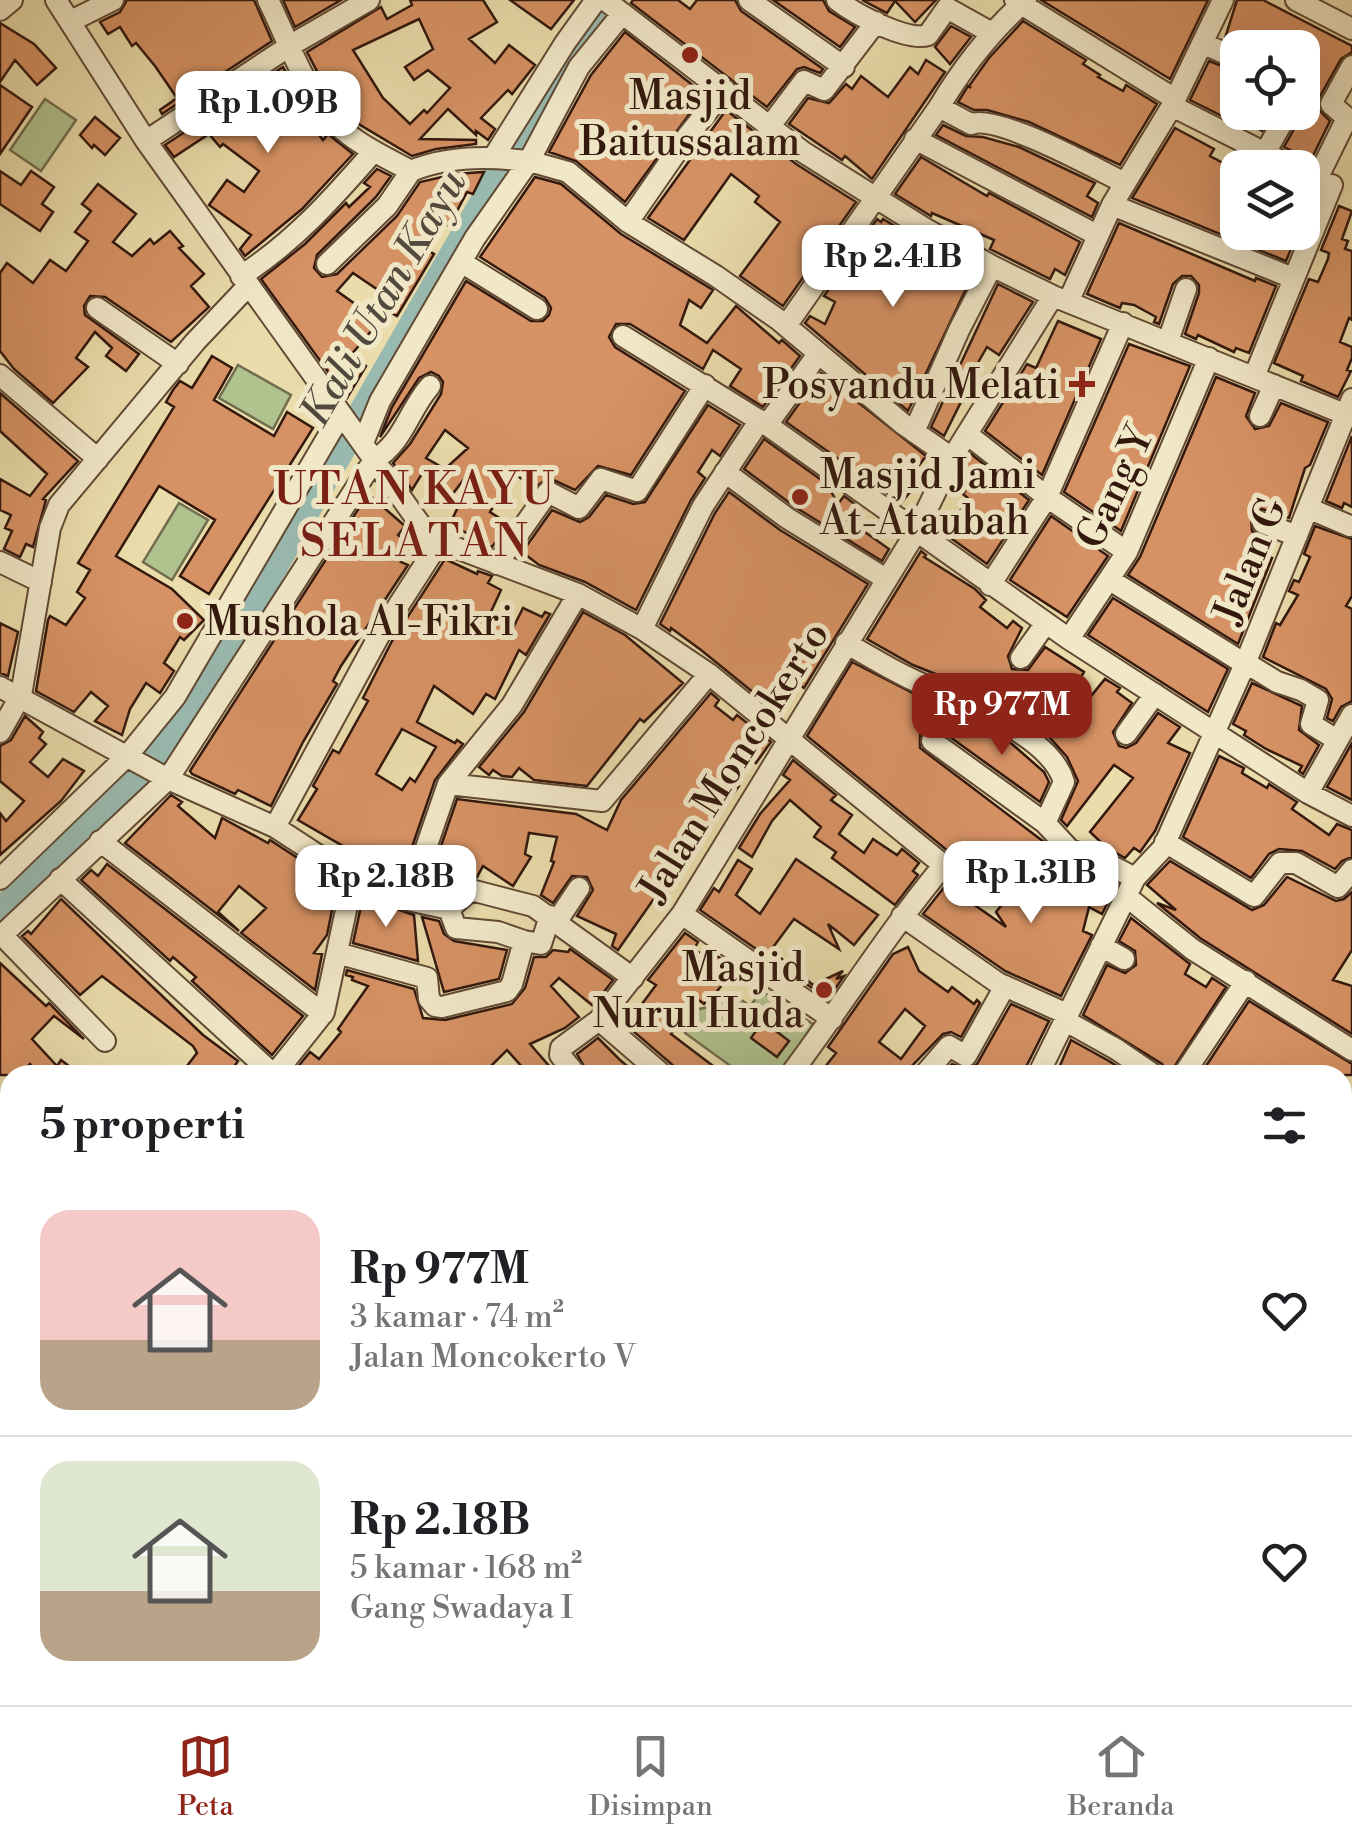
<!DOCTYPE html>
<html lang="id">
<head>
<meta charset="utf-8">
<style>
	:root { --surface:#fff; --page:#f6f6f6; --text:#202124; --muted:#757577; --line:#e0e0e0; --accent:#8f2418 }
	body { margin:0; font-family:"Libre Bodoni",serif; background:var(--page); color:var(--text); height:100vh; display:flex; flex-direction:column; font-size:38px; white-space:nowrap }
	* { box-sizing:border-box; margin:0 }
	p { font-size:32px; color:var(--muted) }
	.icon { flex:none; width:55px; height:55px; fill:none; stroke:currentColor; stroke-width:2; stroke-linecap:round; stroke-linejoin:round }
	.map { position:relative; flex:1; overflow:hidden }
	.panel { position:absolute; left:0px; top:1065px; width:1352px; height:640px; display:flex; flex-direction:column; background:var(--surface); border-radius:30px 30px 0 0; box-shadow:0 10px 40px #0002 }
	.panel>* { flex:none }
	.buttons { position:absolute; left:1220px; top:30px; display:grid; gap:20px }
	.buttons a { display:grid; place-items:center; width:100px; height:100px; border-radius:20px; background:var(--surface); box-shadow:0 10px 40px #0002; font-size:50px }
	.price { position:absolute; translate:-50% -85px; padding:0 22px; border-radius:20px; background:#fff; color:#222; font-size:32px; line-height:65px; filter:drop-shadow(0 2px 5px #0008) }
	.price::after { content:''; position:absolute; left:50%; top:60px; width:30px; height:22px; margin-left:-15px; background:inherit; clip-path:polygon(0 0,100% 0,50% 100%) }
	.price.on { background:var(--accent); color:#fff }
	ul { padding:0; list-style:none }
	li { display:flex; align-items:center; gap:30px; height:250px; padding:0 40px }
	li+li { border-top:2px solid var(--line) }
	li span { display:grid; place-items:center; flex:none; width:280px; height:200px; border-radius:30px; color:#555 }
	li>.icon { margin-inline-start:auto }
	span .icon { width:120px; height:120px; fill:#fffc; stroke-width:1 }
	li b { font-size:42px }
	h2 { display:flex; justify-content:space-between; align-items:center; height:120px; padding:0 40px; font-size:42px }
	.tabs { display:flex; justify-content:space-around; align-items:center; height:140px; border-top:2px solid var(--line); background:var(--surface); font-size:28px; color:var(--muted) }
	.tabs a { display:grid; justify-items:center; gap:5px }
	.tabs .on { color:var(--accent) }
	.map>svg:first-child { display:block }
</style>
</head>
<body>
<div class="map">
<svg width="1352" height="1705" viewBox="0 0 1352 1705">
	<rect width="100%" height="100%" fill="#eadcab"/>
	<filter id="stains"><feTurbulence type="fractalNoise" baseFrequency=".002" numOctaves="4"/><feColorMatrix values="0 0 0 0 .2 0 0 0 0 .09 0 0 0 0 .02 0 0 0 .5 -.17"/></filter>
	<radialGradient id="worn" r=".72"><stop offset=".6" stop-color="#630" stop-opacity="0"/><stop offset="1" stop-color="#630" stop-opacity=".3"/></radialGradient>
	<path fill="#b0c28e" stroke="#726d4e" stroke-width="2.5" d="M45,99L76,120L41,171L10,150Z
		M238,365L291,395L273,429L219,398Z
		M179,503L208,520L172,580L143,562Z
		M762,991L819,1028L784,1075H743L685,1033L699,1009L710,1007L730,992L750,1006Z"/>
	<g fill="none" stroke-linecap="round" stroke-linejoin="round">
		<path stroke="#99bab0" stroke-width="28" d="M0,913L132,783L190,712L535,113L611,0"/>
	</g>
	<path fill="#d69264" stroke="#33180d" stroke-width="2.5" fill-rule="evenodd" d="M127,0H254L272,41L162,114L160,110L177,98L155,66L136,43L132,46L120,27L108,34L100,22L120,12Z
		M283,0H341L295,27Z
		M410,0H483L497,22L469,39L495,63L509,45L535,65L512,94L508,90L481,118L495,129L488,140L476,131V135L448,109L420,139L476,140V144L436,149L412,156L352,120L321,79L307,52L381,7L387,19L412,5ZM419,19L433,49L405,67L414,80L428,70L450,88L427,113L424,110L410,124L383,98L353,50Z
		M510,0H574L551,29Z
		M633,0H678L690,9L697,0H735L741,11L823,69L820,73L804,67L797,69L767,107L631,3Z
		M773,0H823L829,11L855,27L840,47Z
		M862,0H936L915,22L895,1L887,13Z
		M1041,0H1208L1170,79Z
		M1237,0H1263L1352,46V52L1341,59L1319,98V110L1330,121L1308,166L1302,156L1284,147L1295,127L1293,112H1302V48H1245L1225,38Z
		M1023,21L1086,60L1083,64L1100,75L1098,77L1123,91L1126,85L1157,104L1120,165L1029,122L987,110H974L958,102L968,86L971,88L969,86L989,58Z
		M0,23L34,44L56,68L37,85L15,60L0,82Z
		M951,26L971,37L950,64L935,47Z
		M625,32L704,94L625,202L576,161L549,152L591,75Z
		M926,60L945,72L872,179L845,156L842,160L789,124L808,98L829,103L846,84L852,89L861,76L888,97L910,67L918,74Z
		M1209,61L1238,72V112H1273L1262,131L1238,115V124L1190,100Z
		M283,67L306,108L301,112L323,140L328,134L353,154L302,209L245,256L240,249L251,235L209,205L227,180L244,192L259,171L223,144L220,147L209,134L174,157L165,145Z
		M0,85L32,107L0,154Z
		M726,110L796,164L856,202L783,306L740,276L780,222L755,202L759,196L731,174L684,240L648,218Z
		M95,117L120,138L105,155L94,145L92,148L80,135Z
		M943,125L966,136L983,137L1019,147L1095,183L1087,196L1098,203L1092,217L936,135Z
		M1175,128L1214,149L1210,156L1238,171V232H1298L1286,261L1132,198Z
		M921,157L987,196L989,193L1080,242L1065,275L1055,269L1050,279L990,249L994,240L932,213L931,216L895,194Z
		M377,169L391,176L376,197L317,255L314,268L322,277L337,274L397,216L420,182L455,174L484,172L473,194L467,192L449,226L436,219L422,247L434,254L397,316L388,311L351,355L366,366L347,398L261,279L305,244L346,203L349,207L370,187L364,183ZM353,273L381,292L365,311L337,291Z
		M0,171L21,185L31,171L54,187L42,204L53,212L40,231L0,204Z
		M535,177L561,184L621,234L713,290L701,308L689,300L680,325L707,343L736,306L779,343L782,340L800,356L763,407L730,386L741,369L713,350L703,369L630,324H616L609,337L615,347L685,391L631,475L598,466L575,490L549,478L535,487L514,474L490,512L509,524L492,547L450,524L470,481L465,478L448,500L423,472L412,490L393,463L410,444L441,394L443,382L439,376L431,372L419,378L380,437L392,407L466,281L531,321H543L549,315L551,308L545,298L480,257ZM445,430L468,448L445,469L426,458Z
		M98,184L136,214L113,242L132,256L150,239L154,244L170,231L183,246L179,248L204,274L191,286L209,307L171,342L105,297L90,296L84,306L85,315L139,354L126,371L106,356L112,348L95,332L76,358L88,367L53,403L14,369L0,351V273L7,263L33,283L50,260L66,271L88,241L75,232L91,211L82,204Z
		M1339,206L1352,211L1342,239L1348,241L1345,249L1352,251V320L1349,318L1340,342L1352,347V358L1347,370L1351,371L1338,397L1301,381L1303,376L1274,363L1309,279L1318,282L1328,259L1329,253L1321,250Z
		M877,219L881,222L883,219L911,236L907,244L938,260L941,253L974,272L908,411L805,323L810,316L825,324L835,302L824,296Z
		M1119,223L1255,281L1256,278L1276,286L1249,353L1236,348L1234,352L1198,335L1196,339L1185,334L1199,293V285L1191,276H1182L1173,284L1159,324L1154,322L1156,317L1134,305L1122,303L1120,308L1087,294Z
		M998,284L1033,302L999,355L987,347L968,380L973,383L964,401L962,400L944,436L931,427Z
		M1058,321L1101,339L1042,475L985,431L1027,364L1036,368Z
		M1129,344L1190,366L1121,531L1064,492Z
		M212,356L232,368L214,400L274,436L287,412L313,428L209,594L180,576L215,520L159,486L116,556L172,589L204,620L184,640L180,637L164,663L174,671L160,693L146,683L130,709L122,735L95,721L108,706L91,692L74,712L36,691L48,620L50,616L66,625L85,598L77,592L90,570L78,563L174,407L166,402L173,390L180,381L192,388Z
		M821,373L926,456L912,475L914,477L906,487L911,491L901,503L786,422Z
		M1216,377L1255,393L1246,416L1255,429L1269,426L1281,403L1328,422L1310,465L1305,468L1289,518L1262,509L1251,517L1252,531L1263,538L1258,552L1272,558L1238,644L1128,575L1140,557Z
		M0,393L78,461L43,499L46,500L33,547L26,544L20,557L4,549L12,531L5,528L11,515L0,510V479L30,496L47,474L0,431Z
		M708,405L740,425L720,456L712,450L698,472L705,478L691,500L636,610L585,582L539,565L526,555L523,551L552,510L580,522L589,517L606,495L633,504L645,502Z
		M1352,436V507L1344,503L1342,508L1326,501Z
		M764,439L827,484L838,504L844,496L856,505L845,518L889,549L882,561L795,507L744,469Z
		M971,454L1029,500L987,564L934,526L940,514L951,523L969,499L963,494L971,483L959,474Z
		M729,492L780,530L868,584L804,688L800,685L780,714L701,650L671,628L670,631L660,624L715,513Z
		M368,494L405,526L398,535L413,547L401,562L408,565L341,666L333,681L337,684L303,742L271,806L238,790L235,794L192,774L190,771Z
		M1051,516L1108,556L1067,617L1010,580Z
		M1315,526L1352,539V596L1346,606L1352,609V701L1341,707L1333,721L1327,718L1332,699L1326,689L1263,657L1276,623L1280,625L1298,595L1289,591L1294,580L1299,582L1310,557L1304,554Z
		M921,551L926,555L924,557L975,589L986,600L980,607L1007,628L1013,621L1022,628L1008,656L1012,669L1028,670L1045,647L1084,672L1051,727L1060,734L1105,679L1120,688L1117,692L1132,703L1113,732L1119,746L1126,748L1136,743L1158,713L1180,727L1168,743L1190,753L1155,831L1140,852L1134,848L1125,858L1107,848L1090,832L1133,778L1114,765L1067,826L1061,820L1078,781L1067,757L1050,738L1027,721L963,685L913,665L867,639Z
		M445,559L477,574L478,571L492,576L488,583L501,590L490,614L514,626L523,608L542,617L545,612L550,614L526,655L519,650L495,699L486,694L473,714L434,686L417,722L455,743L457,740L463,744L435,780L400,882L385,876L386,872L364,866L346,852L348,849L298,820L317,789L313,786L333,750L339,753L368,701L363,698L392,641ZM402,729L436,747L415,782L410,778L402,790L376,774Z
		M1113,598L1228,669L1208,712L1088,635Z
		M583,612L625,635L683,683L644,722L640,719L587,786L534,780L519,768L512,777L502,776L493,770L489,775L479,767L524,712Z
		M0,623L18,632L8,676L0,673Z
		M852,662L936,705L920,735V748L1044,842L993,876L989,877L980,865L972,871L956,853L954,856L807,736Z
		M1252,683L1302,706L1299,730L1319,745L1303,774L1299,771L1302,766L1266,749L1244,735L1246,731L1233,724Z
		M711,693L719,700L715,706L733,720L737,715L771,742L756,763L738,750L720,773L739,786L662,887L669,892L660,905L653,900L618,950L612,946L616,934L577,916L593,890L587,877L572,876L553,903L541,895L554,862L551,861L557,837L529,833L525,854L531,857L513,886L483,866L477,877L463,879L446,893L427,887L457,799L576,814L607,830L621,800Z
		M25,716L43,732L39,738L46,744L30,762L48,777L63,759L84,771L61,801L0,855V813L6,821L24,801L0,781V746L11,740Z
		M962,717L1012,744L1044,772L1049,782L1040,802L950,737Z
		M1352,743V800L1327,787Z
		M1219,756L1244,768L1242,773L1267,788L1269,784L1297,802L1292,809L1329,835L1337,824L1352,830V857L1342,861L1335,869L1302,851L1279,849L1269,854L1251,878L1183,837Z
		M793,760L836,795L831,800L852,815L839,834L864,853L873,839L897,855L902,849L919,863L913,871L918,875L895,905L832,858L836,852L814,837L821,827L790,800L772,821L752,857L739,848L760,814L790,780L783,775Z
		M171,795L182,802L178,806L215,838L222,818L268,843L270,840L328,878L322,885L335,895L327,935L314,953L322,954L315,990L241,933L266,908L239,886L218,912L239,931L125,843Z
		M796,859L878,915L854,945L828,924L839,949L794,919L771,950L813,985L843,971L836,979L844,976L828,999L700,910L714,888L719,892L738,860L752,869L736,895L760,914Z
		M1170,861L1252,910L1264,905L1287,877L1336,901L1344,899L1352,892V950L1333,980L1352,986V1034L1200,938L1157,903L1176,910L1147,885Z
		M107,864L303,1016L272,1055L192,981L196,977L173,957L170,961L81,880L91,870L98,876Z
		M1070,867L1087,869L1117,884L1102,914L1089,907L1083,931L1092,935L1061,996L1005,971L923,914L946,885L1006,927L996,912L1004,902Z
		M363,897L414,915L418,961L353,943Z
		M61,899L203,1035L238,1061L228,1075H180L197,1053L193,1046L102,976L80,995L22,936L28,931L31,934Z
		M422,917L439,921L444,934L454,941L507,950L499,979L444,992Z
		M1131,918L1190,964L1185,974L1206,987L1212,978L1226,987L1169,1075L1162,1064L1083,1015L1107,965L1125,973L1136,965L1135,951L1119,941Z
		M685,933L698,942L694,949L712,961L717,956L728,963L713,981L721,986L711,999L709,997L704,1004L696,998L671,1034L725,1075H684L618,1018L625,1010L633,1016L656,985L648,980Z
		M908,947L919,971L948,992L952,987L974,1004L977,1000L980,1003L961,1037L951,1032L943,1034L903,1075H836L825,1067L836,1053L828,1047L893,954ZM905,1009L925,1026L901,1059L879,1042Z
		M570,949L613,980L593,1006L559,978L551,986L579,1017L565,1028L530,1044L557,1075H517L523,1068L507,1050L482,1075L292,1074L310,1052L319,1059L341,1032L338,1029L368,986L352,980L353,977L346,975L347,970L414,989L423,1018L445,1020L512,1004L525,988L534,957H546L553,950L568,952Z
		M0,963L46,1006L49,1003L84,1039L54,1016L32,1039L57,1066L61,1060L81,1075H40L30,1064L18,1075H0Z
		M1249,1001L1352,1064V1075H1200Z
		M1011,1004L1049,1021L1022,1075H942L952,1064L967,1070L977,1064Z
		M763,1021L789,1041L777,1057L751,1038Z
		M598,1038L620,1060L638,1075H610L605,1070L600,1075H589L577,1054Z
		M1071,1040L1109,1061L1130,1075H1056Z"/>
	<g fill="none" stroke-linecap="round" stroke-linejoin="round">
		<g stroke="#614934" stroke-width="24">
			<path id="minor" d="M56,0L146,141L430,538L578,594L642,629L709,674L979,894L998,889L1071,851L1092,856L1135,878
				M268,0C289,42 307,99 343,130C363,147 388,159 411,171
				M605,0L803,152L924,228L992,266L1053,296L1352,417
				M749,0L844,67
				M837,0C855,14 907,42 928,35L947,8L990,32
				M1015,0L1175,99
				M1296,0L1352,29
				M0,10L12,0
				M71,21L113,0
				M1204,44L1238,59
				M1172,106L1295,168
				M939,107L971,124C998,114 1096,169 1125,183
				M770,126L804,81L824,90L876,22
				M915,139L1097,235
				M146,141L291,45L369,0
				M1265,153L1283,121
				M493,158L565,43L596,0
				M529,161L568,172L628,222L716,276L779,320L903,424L952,458
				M1317,179L1347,118L1331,104L1352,66
				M1112,205L1293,278
				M628,222L689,134L725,90
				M461,262L537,309
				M327,264L387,206L411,171C447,156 489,156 527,161
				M241,276C294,242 333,198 374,151
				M1069,300L1112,205L1172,106L1223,0
				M97,308L178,364
				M786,326L939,107C964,65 990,32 1026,0
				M623,336L767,425L1069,639L1308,793L1352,816
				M1168,341L1186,289
				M0,375L98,459
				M1254,377L1332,185
				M1260,416L1274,385
				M767,425L818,354
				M914,432L959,330L992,266
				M967,434L1047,497L1127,552
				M363,443L380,401L475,238L529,161L579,67L622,14
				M725,472L787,518L886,579
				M1308,508L1350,526
				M1263,523L1297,536
				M0,562L41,582
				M497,564L548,492L579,508L601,479L637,491L705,385
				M1110,580L1245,664
				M990,585L1047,497L1123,323
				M642,629L703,506L760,420
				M1069,639L1127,552L1209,358
				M846,643C867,655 887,667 907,677C951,699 1050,732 1064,782L1045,823L1071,851
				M1021,658L1046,623
				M1251,666L1277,682L1301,690L1318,700L1311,724L1337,740
				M0,687L168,779L275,827L353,878L408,900L445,908L449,909L471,890L533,906L633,978
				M957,697L932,741L1045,823
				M0,732L21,695L50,528L59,505L195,342L248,286
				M1126,734L1155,694
				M448,784L602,801L709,674
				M1308,793L1352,715
				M275,827L380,634L438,544
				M100,841L323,1014
				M1165,842L1254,896L1280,863H1296L1338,887L1352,870
				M0,879L128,755L175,697L340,416
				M60,879L274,1075L324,1012L353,878
				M1126,896L1192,949L1352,1050
				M408,900L448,784L512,705L578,594
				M449,909L456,928L498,932L524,941
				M682,914L832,1019
				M902,916L998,983L1067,1014
				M557,921L579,888
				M2,935L105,1041
				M0,937L168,779L374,460C404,442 408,411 430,386
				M1101,946L1124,959
				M337,953L427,978L429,999L435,1006L442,1007L507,991L512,984L524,941L541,944L550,916
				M599,1020L663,1075
				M1064,1020L1116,1049L1154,1075
				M571,1075L573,1071L560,1055L561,1048L599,1020L682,914L916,532L952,458L1053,296
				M790,1075C842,1006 887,933 943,866
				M924,1075L949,1046L966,1056L1005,986
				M1038,1075L1135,878L1163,848L1245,664L1352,399
				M1183,1075L1246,981
				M1342,1247L1352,1221
				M1342,1413L1352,1419
				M1342,1514L1352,1520
				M0,1521L10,1504
				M0,1594L8,1597
				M1342,1604L1352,1610
				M75,1695L91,1705
				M263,1695L278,1705
				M407,1695L419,1705
				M894,1695L906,1705
				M974,1695L977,1705
				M1317,1695L1331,1705
				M55,1705L62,1695
				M441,1705L448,1695
				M584,1705L591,1695
				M759,1705L766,1695
				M1170,1705L1173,1695"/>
		</g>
		<use href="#minor" stroke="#f1e8c8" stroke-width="20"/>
	</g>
	<g fill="#8f2418" stroke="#f1e8c8" stroke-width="4">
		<circle cx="690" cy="55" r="10"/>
		<path d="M1077 369h10v10h10v10h-10v10h-10v-10h-10v-10h10z"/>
		<circle cx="800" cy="497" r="10"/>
		<circle cx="185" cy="621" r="10"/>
		<circle cx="824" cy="990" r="10"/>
	</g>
	<g text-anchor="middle" stroke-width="10" stroke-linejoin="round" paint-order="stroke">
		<g font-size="40" fill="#33180d" stroke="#f1e8c8" text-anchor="end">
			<text x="690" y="109" text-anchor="middle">Masjid<tspan x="690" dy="46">Baitussalam</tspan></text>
			<text x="1060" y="398">Posyandu Melati</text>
			<text x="820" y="488" text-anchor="start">Masjid Jami<tspan x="820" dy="46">At-Ataubah</tspan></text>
			<text x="205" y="635" text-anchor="start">Mushola Al-Fikri</text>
			<text x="804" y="981">Masjid<tspan x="804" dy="46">Nurul Huda</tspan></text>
		</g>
		<g font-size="40" fill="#33180d" stroke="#f1e8c8">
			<text transform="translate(1114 487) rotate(-65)" y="14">Gang Y</text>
			<text transform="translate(1249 560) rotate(-68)" y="14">Jalan G</text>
			<text transform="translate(733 761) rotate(-58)" y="14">Jalan Moncokerto</text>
		</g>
		<g font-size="42" font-style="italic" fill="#52493e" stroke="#f1e8c8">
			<text transform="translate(382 297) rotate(-60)" y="15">Kali Utan Kayu</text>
		</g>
		<g font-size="45" letter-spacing="2.5" fill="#7a1f14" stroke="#f1e8c8">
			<text x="415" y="504">UTAN KAYU<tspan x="415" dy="52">SELATAN</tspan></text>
		</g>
	</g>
	<rect width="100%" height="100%" filter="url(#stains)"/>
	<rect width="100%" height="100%" fill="url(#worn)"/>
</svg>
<div class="buttons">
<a><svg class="icon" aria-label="locate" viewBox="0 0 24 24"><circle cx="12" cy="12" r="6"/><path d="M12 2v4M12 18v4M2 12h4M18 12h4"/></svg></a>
<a><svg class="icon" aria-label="layers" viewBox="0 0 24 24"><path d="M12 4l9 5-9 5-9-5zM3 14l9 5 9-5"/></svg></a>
</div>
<b class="price" style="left:268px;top:156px">Rp 1.09B</b>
<b class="price" style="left:893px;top:310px">Rp 2.41B</b>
<b class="price on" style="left:1002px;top:758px">Rp 977M</b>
<b class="price" style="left:1031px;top:926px">Rp 1.31B</b>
<b class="price" style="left:386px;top:930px">Rp 2.18B</b>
<section class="panel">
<h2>5 properti<svg class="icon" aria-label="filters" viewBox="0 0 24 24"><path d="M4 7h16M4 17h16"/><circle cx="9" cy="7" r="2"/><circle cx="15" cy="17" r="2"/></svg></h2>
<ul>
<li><span style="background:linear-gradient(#f6c9c9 65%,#b9a48a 0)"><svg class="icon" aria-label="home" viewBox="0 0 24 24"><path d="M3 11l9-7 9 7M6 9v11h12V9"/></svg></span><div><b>Rp 977M</b><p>3 kamar · 74 m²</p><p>Jalan Moncokerto V</p></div><svg class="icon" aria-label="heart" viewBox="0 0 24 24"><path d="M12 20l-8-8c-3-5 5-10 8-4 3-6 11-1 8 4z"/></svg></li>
<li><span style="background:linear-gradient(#dfe7d0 65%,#b9a48a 0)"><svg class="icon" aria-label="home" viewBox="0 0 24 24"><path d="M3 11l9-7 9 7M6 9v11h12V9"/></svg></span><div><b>Rp 2.18B</b><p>5 kamar · 168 m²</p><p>Gang Swadaya I</p></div><svg class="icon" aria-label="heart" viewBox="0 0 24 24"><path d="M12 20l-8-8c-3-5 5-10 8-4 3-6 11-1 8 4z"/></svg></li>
</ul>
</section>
</div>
<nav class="tabs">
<a class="on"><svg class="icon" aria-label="map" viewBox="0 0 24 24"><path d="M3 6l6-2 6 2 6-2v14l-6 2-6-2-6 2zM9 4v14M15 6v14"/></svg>Peta</a>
<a><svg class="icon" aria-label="saved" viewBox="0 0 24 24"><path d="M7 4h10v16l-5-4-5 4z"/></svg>Disimpan</a>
<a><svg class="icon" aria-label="home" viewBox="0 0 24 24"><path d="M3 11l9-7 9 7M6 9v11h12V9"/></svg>Beranda</a>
</nav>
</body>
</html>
